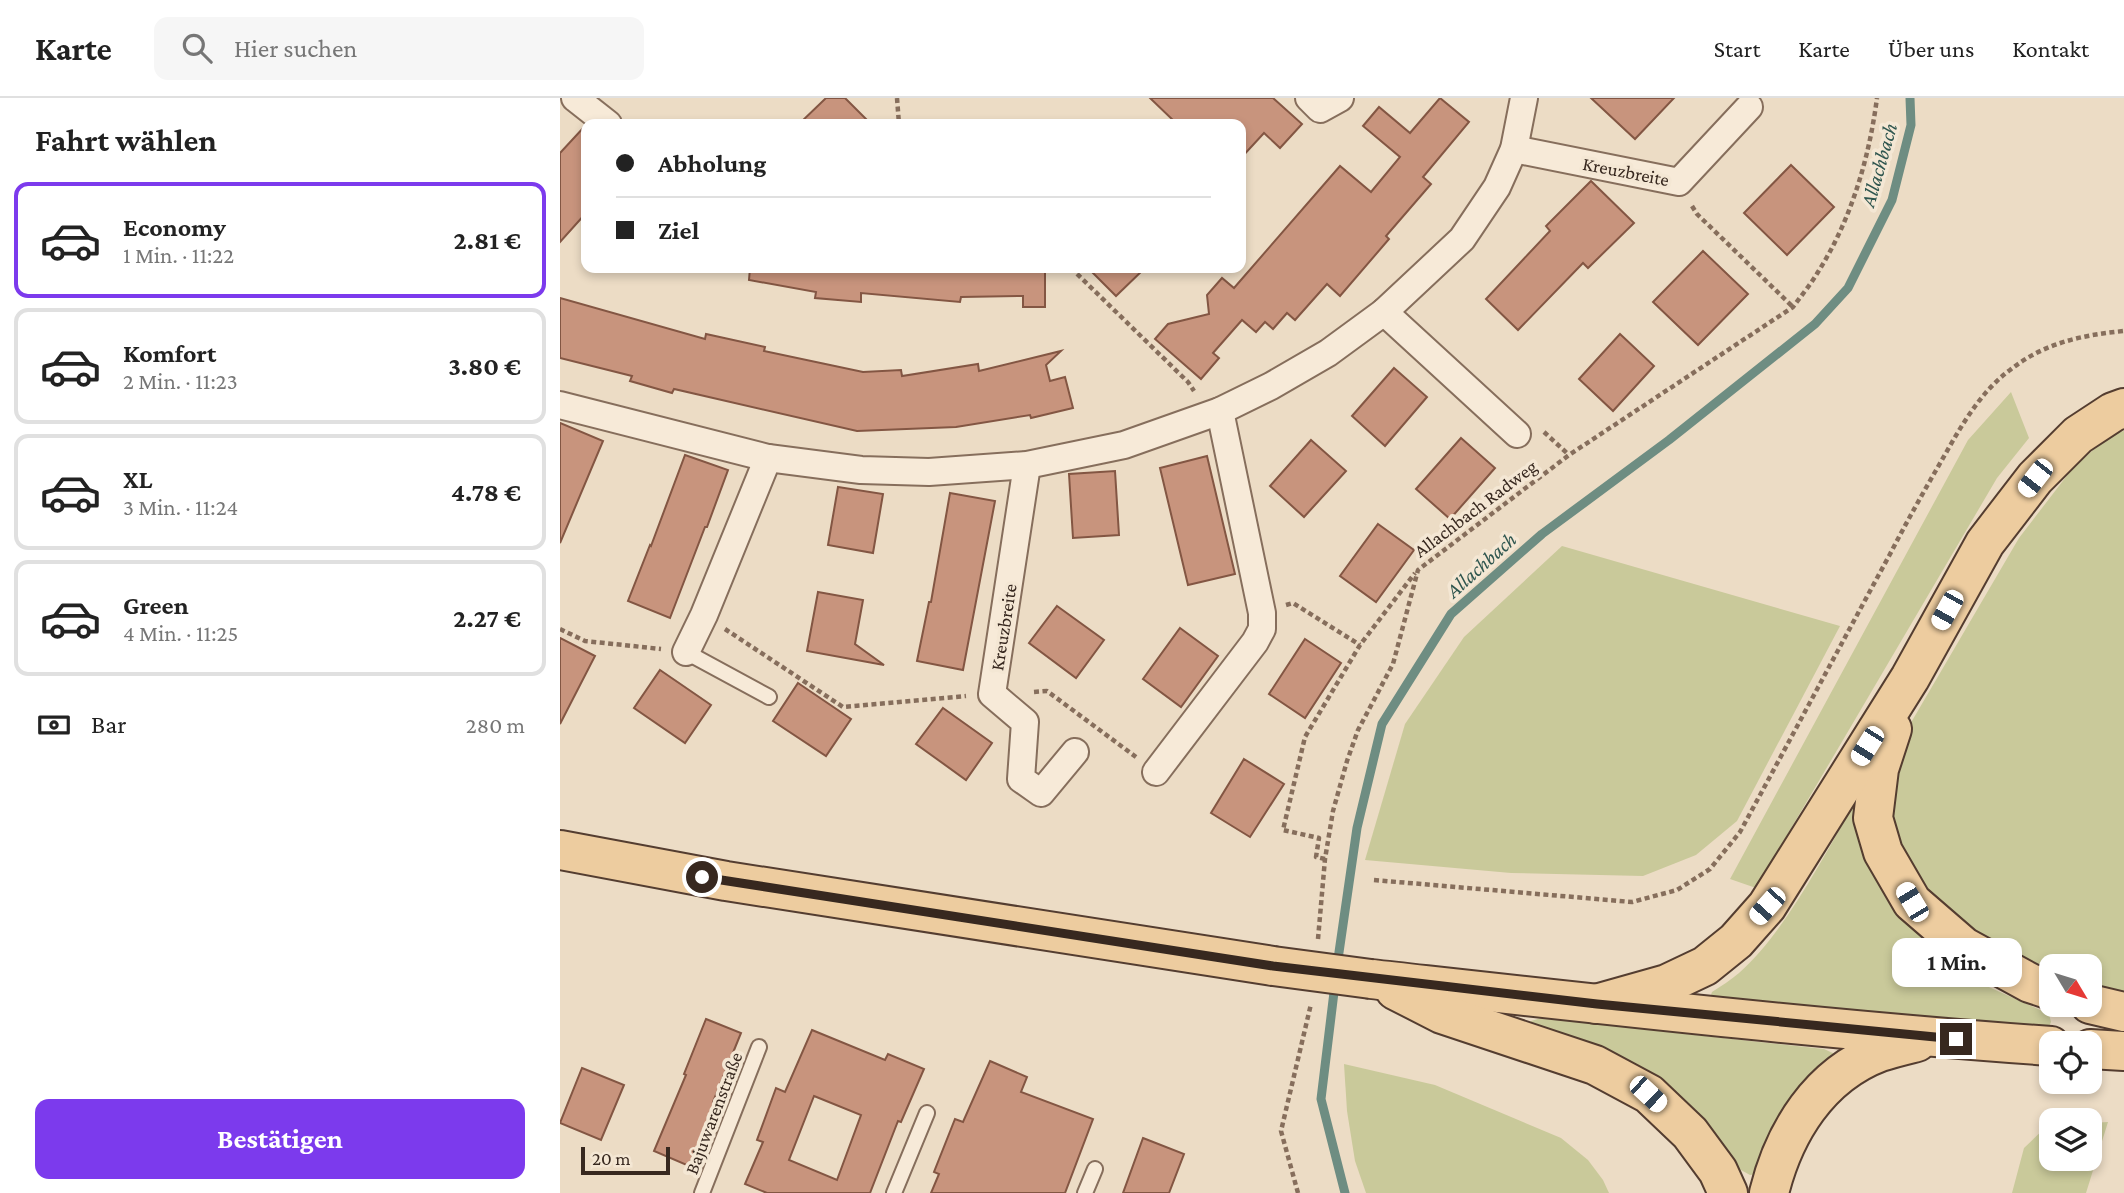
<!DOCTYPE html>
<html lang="de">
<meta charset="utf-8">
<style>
:root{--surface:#fff;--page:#f6f6f6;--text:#222;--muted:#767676;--line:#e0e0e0;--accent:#7c3aed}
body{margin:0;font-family:"Crimson Pro",serif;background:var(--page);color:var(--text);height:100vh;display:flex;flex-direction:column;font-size:26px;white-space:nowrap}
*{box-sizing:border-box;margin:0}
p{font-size:23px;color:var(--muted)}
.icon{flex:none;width:38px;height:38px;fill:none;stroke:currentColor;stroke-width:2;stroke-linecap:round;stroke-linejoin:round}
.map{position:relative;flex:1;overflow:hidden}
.sheet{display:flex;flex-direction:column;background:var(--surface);width:560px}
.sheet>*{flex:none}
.guide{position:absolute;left:21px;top:21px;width:665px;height:154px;border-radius:14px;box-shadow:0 4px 10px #0003;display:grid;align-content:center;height:154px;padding:0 35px;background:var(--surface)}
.needle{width:46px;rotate:128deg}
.tools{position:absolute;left:1479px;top:856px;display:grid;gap:14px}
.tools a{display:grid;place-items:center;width:63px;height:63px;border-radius:14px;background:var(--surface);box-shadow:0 4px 10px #0003;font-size:35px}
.scale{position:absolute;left:21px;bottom:18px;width:89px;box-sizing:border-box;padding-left:7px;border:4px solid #37281f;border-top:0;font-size:19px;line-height:24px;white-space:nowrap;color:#37281f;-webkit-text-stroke:5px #f4e7d4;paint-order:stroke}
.end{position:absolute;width:32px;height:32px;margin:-16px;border:9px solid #37281f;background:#fff;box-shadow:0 0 0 4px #fff}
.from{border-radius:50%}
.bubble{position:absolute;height:49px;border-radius:14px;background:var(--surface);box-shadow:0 4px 10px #0003;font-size:23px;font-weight:700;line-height:49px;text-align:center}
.car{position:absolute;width:21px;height:42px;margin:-21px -10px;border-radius:9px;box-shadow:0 0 5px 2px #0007;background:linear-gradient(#fff 24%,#345 0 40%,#fff 0 76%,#345 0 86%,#fff 0)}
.guide b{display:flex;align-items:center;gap:24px;height:66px;font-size:26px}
.guide b+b{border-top:2px solid var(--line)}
.guide i{width:18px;height:18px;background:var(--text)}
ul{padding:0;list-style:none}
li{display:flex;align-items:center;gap:21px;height:116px;margin:0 14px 10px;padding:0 21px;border:4px solid var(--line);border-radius:14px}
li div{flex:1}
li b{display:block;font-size:26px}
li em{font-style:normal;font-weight:700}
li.on{border-color:var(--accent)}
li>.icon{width:63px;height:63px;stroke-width:1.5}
h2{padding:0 35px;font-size:32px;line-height:84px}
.pay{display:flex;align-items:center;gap:18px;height:77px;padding:0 35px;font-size:26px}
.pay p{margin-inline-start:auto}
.button{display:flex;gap:14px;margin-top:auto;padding:14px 35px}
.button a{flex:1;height:80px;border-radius:14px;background:var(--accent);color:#fff;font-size:28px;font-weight:700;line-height:80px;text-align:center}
header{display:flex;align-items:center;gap:42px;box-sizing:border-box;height:98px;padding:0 35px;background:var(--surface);border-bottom:2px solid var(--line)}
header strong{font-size:33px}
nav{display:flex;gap:38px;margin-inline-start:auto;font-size:24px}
.search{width:490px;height:63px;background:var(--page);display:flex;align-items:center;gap:18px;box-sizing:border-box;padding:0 24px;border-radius:14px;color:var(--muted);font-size:26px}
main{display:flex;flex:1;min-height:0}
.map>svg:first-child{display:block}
</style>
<header>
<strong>Karte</strong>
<div class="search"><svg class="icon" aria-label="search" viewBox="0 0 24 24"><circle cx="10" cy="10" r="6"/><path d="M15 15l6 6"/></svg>Hier suchen</div>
<nav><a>Start</a><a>Karte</a><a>Über uns</a><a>Kontakt</a></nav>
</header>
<main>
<section class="sheet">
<h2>Fahrt wählen</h2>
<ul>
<li class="on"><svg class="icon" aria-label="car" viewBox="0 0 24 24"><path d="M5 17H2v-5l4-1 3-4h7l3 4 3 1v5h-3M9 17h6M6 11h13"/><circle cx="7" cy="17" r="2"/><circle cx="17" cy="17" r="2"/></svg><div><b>Economy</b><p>1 Min. · 11:22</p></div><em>2.81 €</em></li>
<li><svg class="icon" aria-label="car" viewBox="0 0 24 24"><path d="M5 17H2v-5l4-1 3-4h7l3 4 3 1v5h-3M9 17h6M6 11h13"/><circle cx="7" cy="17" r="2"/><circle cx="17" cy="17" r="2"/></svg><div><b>Komfort</b><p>2 Min. · 11:23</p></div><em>3.80 €</em></li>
<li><svg class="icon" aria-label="car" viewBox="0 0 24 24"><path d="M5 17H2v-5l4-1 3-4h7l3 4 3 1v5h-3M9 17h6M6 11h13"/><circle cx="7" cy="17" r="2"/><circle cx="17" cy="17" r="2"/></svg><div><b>XL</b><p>3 Min. · 11:24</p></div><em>4.78 €</em></li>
<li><svg class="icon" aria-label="car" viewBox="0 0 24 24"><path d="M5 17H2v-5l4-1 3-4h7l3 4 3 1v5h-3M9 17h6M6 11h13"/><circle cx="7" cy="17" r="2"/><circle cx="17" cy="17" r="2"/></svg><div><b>Green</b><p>4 Min. · 11:25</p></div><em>2.27 €</em></li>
</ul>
<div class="pay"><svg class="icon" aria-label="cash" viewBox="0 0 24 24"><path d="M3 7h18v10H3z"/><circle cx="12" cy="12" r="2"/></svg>Bar<p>280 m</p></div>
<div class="button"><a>Bestätigen</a></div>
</section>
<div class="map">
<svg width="1564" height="1095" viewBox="0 0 1564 1095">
<rect width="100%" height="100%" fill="#ecdcc5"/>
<!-- green -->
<g fill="#c9c99a">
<path d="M1451,294l18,46 -32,40 -241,410 -26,-9 238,-439z"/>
<path d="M1564,333v566l-34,-10v-21h-39v8l-41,-14 -86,-71 -25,-44 -7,-30 -1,-39 18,-50 110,-188 53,-69 20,-18 25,-18z"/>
<path d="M1002,448l278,80 -103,195 -41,34 -53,21 -132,-3 -146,-13 40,-136 59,-87z"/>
<path d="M1293,708l6,2 37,95 27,35 48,41 78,35 2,8 -3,7 -330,-28 -7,-6 1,-3c9,-6 19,-12 27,-19 46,-41 83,-114 114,-167z"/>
<path d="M981,920l283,31 11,5 -77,120 -8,1 -9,-5 -15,-17 -197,-129 2,-3z"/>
<path d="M784,966l91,21 126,53 27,22 15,20 6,13h-243l-11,-32 -8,-50z"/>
<path d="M1548,1024l-22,71h-74l12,-45 24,-23h3v33h39v-35z"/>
</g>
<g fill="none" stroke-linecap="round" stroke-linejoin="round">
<!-- stream -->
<g stroke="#6e8d82" stroke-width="9">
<path d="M777,868l20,-138 25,-104 69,-110 91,-80 127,-94 146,-116 33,-36 44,-88 19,-75 -1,-27"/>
<path d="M775,886l-14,115 24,94"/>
</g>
</g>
<!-- building -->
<g fill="#c8947d" stroke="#835643" stroke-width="2" fill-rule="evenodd">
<path d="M266,0h19l26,26h-72z"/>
<path d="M590,0h123l29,26 -22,24 -16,-15 -23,25v-34h-64z"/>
<path d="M880,0l29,24 -46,55 8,7 -45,52 3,3 -49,57 -13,-12 -32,36 -8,-7 -14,16 -8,-7 -9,10 -14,-12 -29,33 6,5 -18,21 -46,-40 13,-15 41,-10 -2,-19 15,-17 12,10 106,-122 31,26 29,-35 -37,-31 16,-19 31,26z"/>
<path d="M1031,0h83l-39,41z"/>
<path d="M25,28l1,1v86l-26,29v-89z"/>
<path d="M1231,67l43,42 -47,48 -43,-42z"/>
<path d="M1031,83l43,42 -46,45 -5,-5 -65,67 -32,-31 64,-68 -4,-5z"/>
<path d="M1143,153l45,43 -50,51 -45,-43z"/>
<path d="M190,170h295v39h-22v-11l-62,1 -1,5 -99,-9v9l-46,-4 1,-6 -67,-12z"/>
<path d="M528,170h57l-29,28z"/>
<path d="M0,200l145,41 1,-5 59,13 -1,4 99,21 38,-2 1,6 76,-12 1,7 82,-20 -15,14 4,16 15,-4 8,31 -42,10 -1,-3 -74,12 -99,4 -183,-42 -2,4 -42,-12 2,-5 -72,-18z"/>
<path d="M1060,236l34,32 -41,45 -34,-32z"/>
<path d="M834,270l33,29 -42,49 -33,-30z"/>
<path d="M0,325l43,18 -43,102z"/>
<path d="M901,340l34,30 -45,51 -34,-30z"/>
<path d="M751,342l35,31 -42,46 -34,-31z"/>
<path d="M125,357l43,15 -21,57h-2l-35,91 -42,-17 22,-56 1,1z"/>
<path d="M647,358l28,118 -47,11 -28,-117z"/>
<path d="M555,373l4,64 -46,3 -4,-64z"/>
<path d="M278,389l45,7 -10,59 -45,-8z"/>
<path d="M390,395l45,8 -32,169 -46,-9 12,-59h2z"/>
<path d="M818,426l36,26 -38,52 -36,-26z"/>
<path d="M258,494l45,8 -8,44 29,21 -77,-14z"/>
<path d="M497,508l47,34 -28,38 -47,-35z"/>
<path d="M620,530l38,28 -37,51 -38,-28z"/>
<path d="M0,540l35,18 -35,68z"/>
<path d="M745,541l36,24 -36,55 -36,-24z"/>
<path d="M100,572l51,35 -26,38 -51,-35z"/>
<path d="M238,585l53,36 -25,37 -53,-35z"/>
<path d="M383,610l49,35 -26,37 -50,-36z"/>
<path d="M684,661l40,25 -34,53 -39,-24z"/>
<path d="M146,921l35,14 -28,69 3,1 -27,63 -35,-15 32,-76 -2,-1z"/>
<path d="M252,932l73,30 3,-6 36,15 -23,53 -3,-1 -28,72h-103l-22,-9 18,-42 -6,-2 19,-52 9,4zM254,998l47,19 -24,65 -48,-20z"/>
<path d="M430,963l37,16 -6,15 72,27 -28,74h-134l8,-19 -5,-2 21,-53 8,3z"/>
<path d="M22,970l42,17 -23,55 -41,-17z"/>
<path d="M583,1040l41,16 -15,39h-46z"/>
</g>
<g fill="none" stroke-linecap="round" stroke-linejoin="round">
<!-- lane casing -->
<g stroke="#866e5c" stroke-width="18">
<g id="lane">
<path d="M126,554l83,45"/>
<path d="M142,1095l57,-146"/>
<path d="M334,1095l33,-80"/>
<path d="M525,1095l10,-24"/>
</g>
</g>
<!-- street casing -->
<g stroke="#866e5c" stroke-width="30">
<g id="street">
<path d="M15,0l33,26"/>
<path d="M749,0l11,11 20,-11"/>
<path d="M954,51l165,33 70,-75"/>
<path d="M824,214l133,122"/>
<path d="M0,307l208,53 93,12 68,2 98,-7 97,-20 96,-34 51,-25 57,-33 56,-41 78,-73 35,-52 17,-38 10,-51"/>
<path d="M467,367l-35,229 33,28 -4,57 20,14 34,-41"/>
<path d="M126,554l18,-37 64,-157"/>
<path d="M596,674l99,-130 7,-13v-16l-42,-202"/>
</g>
</g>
<!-- primary casing -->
<g stroke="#543d30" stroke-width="42">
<g id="primary">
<path d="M1332,631l-13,40 -6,49 10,34 29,50 52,45 66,36 21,7"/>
<path d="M0,752l166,31 547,85"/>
<path d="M811,881c226,25 453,51 680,67"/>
<path d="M835,892l47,24 153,51 54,29 41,39 28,38 10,22"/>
<path d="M1036,906l71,-20 38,-18 31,-25 31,-35 143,-228 75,-135 50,-65 43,-43 35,-23 11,-4"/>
<path d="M1530,906l34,8"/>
<path d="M1530,951l34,2"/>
<path d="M1209,1095c15,-61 50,-118 111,-141 12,-4 25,-7 37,-10"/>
</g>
</g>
<!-- path -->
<g stroke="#866e5c" stroke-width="4.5" stroke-dasharray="5 3.5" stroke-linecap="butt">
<path d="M337,0l2,26"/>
<path d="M1132,108l5,8 96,93"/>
<path d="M511,170l117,114 6,9"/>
<path d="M984,334l25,23"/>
<path d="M726,507l7,-2 67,42"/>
<path d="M0,531l25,12 76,8"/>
<path d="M165,531l118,78 123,-11"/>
<path d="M474,594l13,-1 89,66"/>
<path d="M765,761l-9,-2 3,-19 -36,-8 22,-93 55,-92 55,-72"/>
<path d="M814,782l258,22 45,-12 33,-21 30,-37c50,-92 99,-184 149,-276 15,-29 30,-56 46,-84 21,-36 41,-77 75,-102 34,-27 72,-35 114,-39"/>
<path d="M758,841l7,-80 8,-48 14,-50 11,-31 35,-66 25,-94 151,-115 224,-148c8,-11 18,-23 25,-35 33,-52 51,-113 59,-174"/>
<path d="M738,1095l-17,-62 30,-127"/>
</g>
<!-- lane -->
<use href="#lane" stroke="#f7ead8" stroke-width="14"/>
<!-- street -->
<use href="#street" stroke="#f7ead8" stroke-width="26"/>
<!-- primary -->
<use href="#primary" stroke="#edcc9f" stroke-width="38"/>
<!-- primary-bridge casing -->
<g stroke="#543d30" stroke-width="42" stroke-linecap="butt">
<path id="primary-bridge" d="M713,868l98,13"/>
</g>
<!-- primary-bridge -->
<use href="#primary-bridge" stroke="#edcc9f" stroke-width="38"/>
</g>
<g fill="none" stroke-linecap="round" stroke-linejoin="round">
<!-- route -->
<path stroke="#37281f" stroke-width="9" d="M142,779l571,89 324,38 359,35"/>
</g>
<g text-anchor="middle" stroke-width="7" stroke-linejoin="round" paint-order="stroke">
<!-- street labels -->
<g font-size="19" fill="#37281f" stroke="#f4e7d4">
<text transform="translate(1066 73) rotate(11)" y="7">Kreuzbreite</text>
<text transform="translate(915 410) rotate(-37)" y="7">Allachbach Radweg</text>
<text transform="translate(443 529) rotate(-81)" y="7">Kreuzbreite</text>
<text transform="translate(153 1015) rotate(-69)" y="7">Bajuwarenstraße</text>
</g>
<!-- water labels -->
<g font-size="21" font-style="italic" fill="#2f564f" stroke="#f4e7d4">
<text transform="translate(1319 67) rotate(-74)" y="7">Allachbach</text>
<text transform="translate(921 467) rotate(-42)" y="7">Allachbach</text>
</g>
</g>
</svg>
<div class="tools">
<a><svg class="needle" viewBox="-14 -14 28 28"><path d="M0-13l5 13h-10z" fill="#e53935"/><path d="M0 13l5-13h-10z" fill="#767676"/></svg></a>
<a><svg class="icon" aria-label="locate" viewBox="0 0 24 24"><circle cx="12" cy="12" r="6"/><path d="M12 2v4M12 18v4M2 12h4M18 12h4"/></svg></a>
<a><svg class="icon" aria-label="layers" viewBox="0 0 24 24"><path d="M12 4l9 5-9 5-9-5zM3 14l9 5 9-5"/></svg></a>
</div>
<div class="scale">20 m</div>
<i class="end from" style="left:142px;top:779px"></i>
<i class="end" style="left:1396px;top:941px"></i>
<div class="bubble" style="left:1332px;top:840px;width:130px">1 Min.</div>
<i class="car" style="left:1475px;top:380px;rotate:218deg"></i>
<i class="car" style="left:1387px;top:512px;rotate:209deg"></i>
<i class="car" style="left:1307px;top:648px;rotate:212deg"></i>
<i class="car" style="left:1352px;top:804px;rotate:329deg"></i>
<i class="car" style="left:1207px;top:808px;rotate:222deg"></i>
<i class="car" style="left:1088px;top:996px;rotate:133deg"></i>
<div class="guide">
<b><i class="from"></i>Abholung</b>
<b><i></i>Ziel</b>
</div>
</div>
</main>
